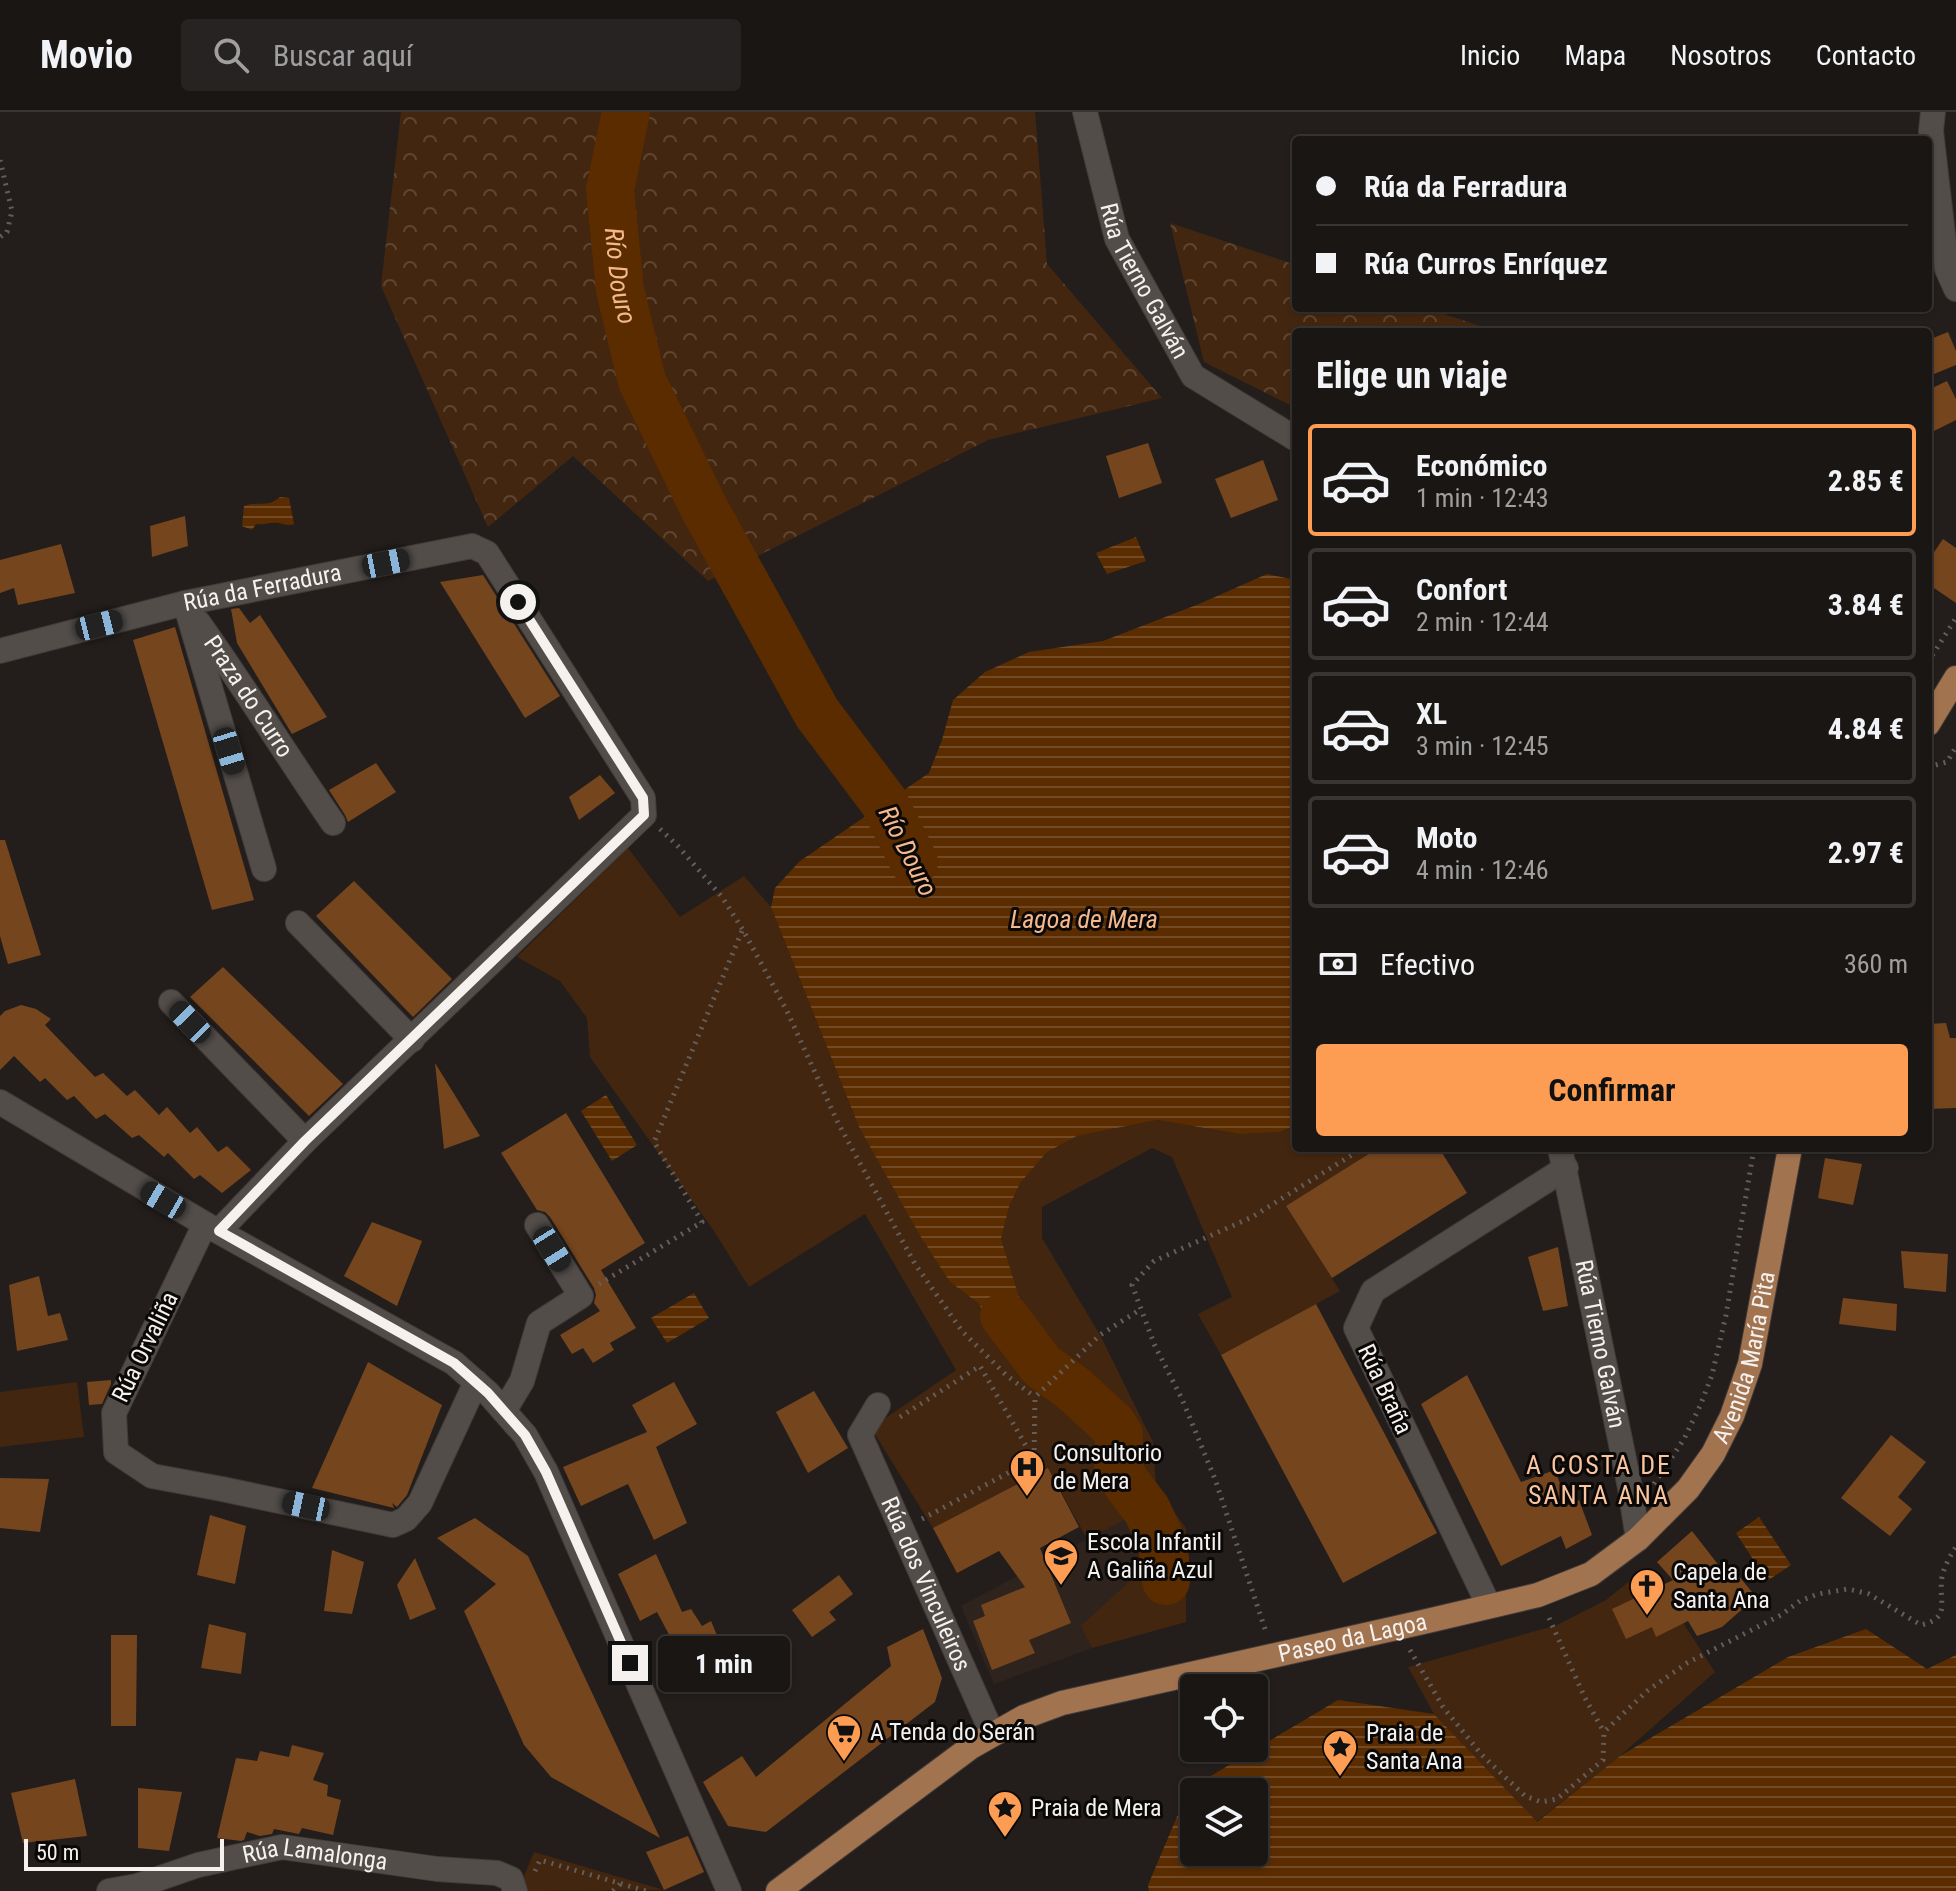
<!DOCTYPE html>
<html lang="es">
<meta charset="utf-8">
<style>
:root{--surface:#1a1614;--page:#272322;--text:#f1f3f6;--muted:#9f9fa0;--line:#383534;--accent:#fc9d53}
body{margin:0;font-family:"Roboto Condensed",sans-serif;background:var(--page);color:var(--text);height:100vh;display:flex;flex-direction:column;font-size:30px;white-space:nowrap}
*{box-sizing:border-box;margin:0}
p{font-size:26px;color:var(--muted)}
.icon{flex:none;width:44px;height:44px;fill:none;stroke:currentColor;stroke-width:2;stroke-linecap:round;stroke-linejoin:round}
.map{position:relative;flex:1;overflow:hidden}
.drawer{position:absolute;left:1292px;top:216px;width:640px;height:824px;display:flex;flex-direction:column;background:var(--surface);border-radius:8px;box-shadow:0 2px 6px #0004,0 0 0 2px var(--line)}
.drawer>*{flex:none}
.hud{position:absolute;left:1292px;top:24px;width:640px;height:176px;border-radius:8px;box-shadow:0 2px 6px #0004,0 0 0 2px var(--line);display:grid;align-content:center;height:176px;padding:0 24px;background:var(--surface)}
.fabs{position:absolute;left:1180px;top:1562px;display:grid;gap:16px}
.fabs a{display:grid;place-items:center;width:88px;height:88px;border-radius:8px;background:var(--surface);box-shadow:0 2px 6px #0004,0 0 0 2px var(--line);font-size:40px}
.scale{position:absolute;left:24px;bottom:20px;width:200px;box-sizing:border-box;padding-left:8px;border:4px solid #f5f1ef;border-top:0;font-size:22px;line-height:28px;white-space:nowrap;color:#f5f1ef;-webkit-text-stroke:6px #0b0908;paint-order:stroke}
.end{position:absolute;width:36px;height:36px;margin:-18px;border:10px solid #f5f1ef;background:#111;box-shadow:0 0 0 4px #111}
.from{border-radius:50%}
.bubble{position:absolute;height:56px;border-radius:8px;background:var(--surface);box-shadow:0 2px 6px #0004,0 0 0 2px var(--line);font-size:26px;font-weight:700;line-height:56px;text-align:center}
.car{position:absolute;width:24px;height:48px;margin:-24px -12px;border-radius:10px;box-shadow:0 0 6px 2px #0007;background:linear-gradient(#222 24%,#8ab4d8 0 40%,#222 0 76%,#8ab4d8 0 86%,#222 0)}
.hud b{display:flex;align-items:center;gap:28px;height:76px;font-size:30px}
.hud b+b{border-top:2px solid var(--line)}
.hud i{width:20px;height:20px;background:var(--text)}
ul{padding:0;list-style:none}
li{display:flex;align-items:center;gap:24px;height:112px;margin:0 16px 12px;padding:0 8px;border:4px solid var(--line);border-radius:8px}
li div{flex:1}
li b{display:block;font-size:30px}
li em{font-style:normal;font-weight:700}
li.selected{border-color:var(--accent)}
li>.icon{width:72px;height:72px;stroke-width:1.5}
h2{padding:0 24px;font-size:36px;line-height:96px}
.pay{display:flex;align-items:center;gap:20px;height:88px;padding:0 24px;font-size:30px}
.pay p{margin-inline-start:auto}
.action{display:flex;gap:16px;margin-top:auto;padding:16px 24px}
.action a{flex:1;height:92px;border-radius:8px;background:var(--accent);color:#111;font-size:32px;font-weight:700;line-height:92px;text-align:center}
header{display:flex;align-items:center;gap:48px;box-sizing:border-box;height:112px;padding:0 40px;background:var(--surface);border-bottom:2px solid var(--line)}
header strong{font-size:38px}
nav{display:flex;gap:44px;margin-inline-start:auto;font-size:28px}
.search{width:560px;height:72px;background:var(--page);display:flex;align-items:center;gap:20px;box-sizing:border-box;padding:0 28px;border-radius:8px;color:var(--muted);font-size:30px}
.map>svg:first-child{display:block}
</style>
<header>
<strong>Movio</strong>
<div class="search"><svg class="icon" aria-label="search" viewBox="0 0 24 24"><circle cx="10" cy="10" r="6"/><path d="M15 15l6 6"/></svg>Buscar aquí</div>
<nav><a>Inicio</a><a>Mapa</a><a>Nosotros</a><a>Contacto</a></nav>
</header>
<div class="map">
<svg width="1956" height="1779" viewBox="0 0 1956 1779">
<defs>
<pattern id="forest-crowns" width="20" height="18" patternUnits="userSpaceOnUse" patternTransform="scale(2)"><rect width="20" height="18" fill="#43260f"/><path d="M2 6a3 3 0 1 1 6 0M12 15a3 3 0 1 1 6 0" fill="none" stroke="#5f4632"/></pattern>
<pattern id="water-rules" width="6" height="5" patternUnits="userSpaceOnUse" patternTransform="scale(2)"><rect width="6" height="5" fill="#5a2c00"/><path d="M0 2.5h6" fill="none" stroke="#724b26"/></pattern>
</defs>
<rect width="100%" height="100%" fill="#231e1b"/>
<!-- built -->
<path fill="#2e241d" d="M1130,1404l16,51 -64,59 10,22 -98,36 -33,-78z"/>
<!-- forest -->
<g fill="url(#forest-crowns)">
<path d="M401,0h634l12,152 115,134 -174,42 -280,141 -135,-125 -85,71 -107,-241z"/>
<path d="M1170,111l126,42v43h130l72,24h-202v76l-92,-46z"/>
</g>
<!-- park -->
<g fill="#43260f">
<path d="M628,736l52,69 64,-41 27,31 88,220 91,155 28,21 19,27 21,26 20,14 9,-9 -20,-34 -26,-87 8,-33 11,-25 27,-30 30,-16 80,-16 83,14 40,-2 16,-7v23h82l-92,58 54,85 -119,64 -23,-41 34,-17 -60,-140 -20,-9 -110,59v31l58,97 53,107 3,46 30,40v94l-94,26 -11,-22 64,-59 -15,-50 -43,22 -39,-71 -115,60 -62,-100 85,-58 -91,-156 -116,73 -35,-56 -124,-174 -3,-39 -27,-37 -43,-24z"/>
<path d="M77,1270l7,55 -84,10v-55z"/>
<path d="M1647,1455l68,105 -95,84 -84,66 -102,-108 -26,-47 149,-42 49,-25z"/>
<path d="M534,1740l130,38 -146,1z"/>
</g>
<!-- water -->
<g fill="url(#water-rules)" fill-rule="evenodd">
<path d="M280,385l9,1 5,26c-7,2 -9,0 -16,-1 -6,-1 -14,2 -22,1l-4,6 -10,-4 2,-20c15,-6 22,3 36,-9z"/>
<path d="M1136,425l10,24 -39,13 -11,-21z"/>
<path d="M1267,462l24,5 5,6v540l-16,7 -40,2 -83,-14 -80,16 -30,16 -27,31 -11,24 -8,32 27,88 19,34 -9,9 -20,-14 -21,-25 -19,-28 -28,-21 -29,-45 -62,-110 -88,-220 4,-19 25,-27 129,-88 13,-33 11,-40 32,-28 44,-20 74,-11 96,-37z"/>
<path d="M606,983l31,50 -25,16 -31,-50z"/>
<path d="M694,1181l15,25 -42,25 -16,-25z"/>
<path d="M1759,1405l32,48 -24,16 -31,-48z"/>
<path d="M1866,1517l61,40 29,-14v236h-807l-1,-6 34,-80 22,-25 134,-80 96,14 103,108 83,-66 168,-99zM1254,1680v60h-60v-60z"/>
</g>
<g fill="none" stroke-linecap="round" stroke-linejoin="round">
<!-- river -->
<g stroke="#5a2c00" stroke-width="48">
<path id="s1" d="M626,0l-16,78 10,100 22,91 62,127 113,205 67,89 30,60"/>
<path d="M1004,1204l38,50 32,23 38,35 7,11 -1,32 9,17 20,26 11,24 7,25 1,22"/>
</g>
</g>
<!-- building -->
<g fill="#75451e">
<path d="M1948,220l8,19v14l-22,9 -6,-14v-20z"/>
<path d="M1947,269l9,18v21l-28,14v-44z"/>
<path d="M1148,331l14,40 -43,15 -13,-42z"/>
<path d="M1263,348l15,40 -47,18 -16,-39z"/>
<path d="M185,404l3,30 -36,11 -2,-31z"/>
<path d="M1943,427l13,9v55l-28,-19v-23z"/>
<path d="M61,432l14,49 -57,12 -4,-17 -14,5v-33z"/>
<path d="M483,463l77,121 -35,22 -85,-136z"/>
<path d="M239,496l11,15 10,-8 67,102 -35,17 -55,-91 -6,-34z"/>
<path d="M175,515l79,273 -42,10 -79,-270z"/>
<path d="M376,651l20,29 -48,30 -3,-7 -16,-25z"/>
<path d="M600,663l15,18 -36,27 -10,-23z"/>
<path d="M0,728h5l36,115 -33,9 -8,-28z"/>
<path d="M354,769l98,98 -39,38 -97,-101z"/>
<path d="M223,855l120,117 -34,32 -119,-119z"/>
<path d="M21,893l15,4 15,10 -6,6 50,52 8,-4 24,23 8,-6 24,25 8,-8 23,26 7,-6 21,25 9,-6 24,24 -29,23 -22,-18 -6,4 -26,-26 -4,4 -25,-22 -7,3 -27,-24 -9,5 -22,-23 -7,4 -22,-22 -5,4 -26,-26 -14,14v-54l5,-5z"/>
<path d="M1946,911l4,15h6v70l-28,1v-85z"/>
<path d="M435,951l45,73 -36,13z"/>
<path d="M566,1001l79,130 -44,27 35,58 -26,15 4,7 -21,13 -10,-15 -11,6 -12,-19 40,-24 -6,-8 2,-8 -2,-7 -44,-71 -5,-5 -8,-2 -36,-57z"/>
<path d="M1378,1036h61l28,45 -135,85 -46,-72z"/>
<path d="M1825,1046l37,6 -9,41 -35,-7z"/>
<path d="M372,1110l50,19 -25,65 -53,-30z"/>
<path d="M1558,1135l10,59 -25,5 -15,-54z"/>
<path d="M1901,1139l47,3 -2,38 -42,-4z"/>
<path d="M39,1164l9,40 12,-3 8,27 -51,11 -8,-66z"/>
<path d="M1843,1186l54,6 -1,27 -57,-7z"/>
<path d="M1316,1192l121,229 -94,50 -122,-228z"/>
<path d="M368,1250l74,43 -35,90 -10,12 -5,-4 2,5 -82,-20z"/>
<path d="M1467,1263l54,107 34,-12 13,35 11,-5 13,35 -26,14 -5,-13 -60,30 -80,-162z"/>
<path d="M111,1268v4l-9,20 -13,1 -2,-23z"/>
<path d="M674,1270l23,42 -41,23 31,76 -33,17 -26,-56 -47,22 -18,-39 84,-35 -15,-27z"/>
<path d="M814,1279l34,57 -40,25 -32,-61z"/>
<path d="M1891,1323l35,27 -28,35 14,12 -22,27 -49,-38z"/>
<path d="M1048,1356l31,59 -39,21 31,75 -42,17 6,13 -43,17 -19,-49 12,-5 -4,-11 44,-18 -26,-36 -42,22 -24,-45z"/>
<path d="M0,1366l49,1 -9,53 -40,-4z"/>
<path d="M210,1403l36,11 -11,58 -38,-9z"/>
<path d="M475,1406l53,38 132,282 -109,-61 -27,-32 -60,-134 32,-27 -59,-46z"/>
<path d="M1692,1419l39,50 7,-6 18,22 -34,30 -25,9 -9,-15 -32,16 -4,-10 -26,12 -14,-30 61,-29 -16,-18z"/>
<path d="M332,1438l32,12 -12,52 -28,-3z"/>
<path d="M656,1442l26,58 9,-3 11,17 9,-5 20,48 -40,16 -18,-43 -16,-30 -17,9 -22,-47z"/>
<path d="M415,1446l21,51 -26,11 -13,-35z"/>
<path d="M839,1463l14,19 -24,18 7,8 -24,17 -20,-27z"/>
<path d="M209,1512l37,9 -5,41 -40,-6z"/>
<path d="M923,1517l19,49 -7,24 -169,130 -38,-6 -25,-44 39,-26 14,21 135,-111 -4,-19z"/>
<path d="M111,1523h26l-1,91h-25z"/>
<path d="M292,1633l32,8 -11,27 15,5 -1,11 14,4 -8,35 -31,-7 -3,6 -25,-5 -2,5 -12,2 -13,-4 -3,8 -3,1 -24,-3 19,-80 21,3 3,-10 29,6z"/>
<path d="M75,1667l12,57 -64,7 -12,-50z"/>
<path d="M138,1676l44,4 -13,59 -31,-3z"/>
<path d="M688,1724l16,36 -40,18 -18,-38z"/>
</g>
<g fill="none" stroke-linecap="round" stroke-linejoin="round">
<!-- minor casing -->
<g stroke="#403b39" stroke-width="26">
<g id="minor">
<path id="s2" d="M1085,0l32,127 76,137 103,63"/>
<path d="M1933,0l-2,19 16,138 9,20"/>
<path d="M185,491l79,266"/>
<path id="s3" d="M198,510c47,66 89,134 135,201"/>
<path id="s4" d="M0,539l185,-48 287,-57 15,7 156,245 1,17 -339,326 -86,90"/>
<path d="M298,811l114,117"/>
<path d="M171,890l134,139"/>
<path d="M0,990l205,122 249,139 34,30 37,42 21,37 183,419"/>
<path id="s5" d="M1560,1036l70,340 8,51"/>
<path d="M205,1112l-91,189 2,39 36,24 70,13 171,36 13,-6 14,-16 56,-121"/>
<path id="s6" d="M878,1293l-18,30 132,298"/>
<path d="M504,1299l18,-30 17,-58 42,-27 -44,-71"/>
<path d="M1489,1494l-133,-278 17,-37 193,-123"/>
<path id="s7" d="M109,1779l28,-5 61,-21 84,-18 155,22 60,4 14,6 4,12"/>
</g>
</g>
<!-- major casing -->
<g stroke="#403b39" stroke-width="26">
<g id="major">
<path d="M1928,612l28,-46"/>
<path id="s8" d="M778,1779l193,-144 53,-30 38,-14 361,-81 115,-27 53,-21 47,-35 50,-50 25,-35 19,-38 18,-52 40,-216"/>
</g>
</g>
<!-- path -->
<g stroke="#635e5c" stroke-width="5" stroke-dasharray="2 6" stroke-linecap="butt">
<path d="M0,48l12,51 -5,21 -7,5"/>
<path d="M1928,550l28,-44"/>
<path d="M1928,655l19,-5 9,-15"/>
<path d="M660,717l17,16 45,52 21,33 44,81 51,112 77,141 47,67 44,44 29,22"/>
<path d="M599,1172l103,-62 -48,-80 88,-211"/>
<path d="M900,1305l80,-51 53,92"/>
<path d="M1654,1372l30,-45 16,-33 12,-31 14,-60 28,-167"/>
<path d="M922,1407l112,-60 1,-62 65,-62 41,-26"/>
<path d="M1549,1506l36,80 19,34"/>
<path d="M1265,1517l-50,-150 -33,-80 -27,-53 -23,-61 22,-24 98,-44 111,-69"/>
<path d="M1410,1538l33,57 39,48 43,41 16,6 16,-3 46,-39 1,-28 43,-41 40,-28 94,-48 19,-14 18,-7 30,-5 21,5 52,31c31,-7 17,-24 21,-48 2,-10 8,-21 14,-30"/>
<path d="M535,1759l5,-11 106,31"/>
<path d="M613,1779l7,-7"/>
</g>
<!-- minor -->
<use href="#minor" stroke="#524d49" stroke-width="24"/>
<!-- major -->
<use href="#major" stroke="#a2734f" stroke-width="24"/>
</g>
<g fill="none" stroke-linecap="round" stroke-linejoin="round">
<!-- route -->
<path stroke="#f5f1ef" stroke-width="10" d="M518,490l125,196 1,17 -339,326 -86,90 235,132 34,30 37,42 21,37 84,191"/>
</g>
<!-- icons -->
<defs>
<g id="hospital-pin" transform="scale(1.8)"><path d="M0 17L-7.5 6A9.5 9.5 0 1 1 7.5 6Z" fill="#fc9d53" stroke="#0b0908"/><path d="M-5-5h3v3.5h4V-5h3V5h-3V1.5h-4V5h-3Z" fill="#111"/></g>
<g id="school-pin" transform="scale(1.8)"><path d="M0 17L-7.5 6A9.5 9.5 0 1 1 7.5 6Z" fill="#fc9d53" stroke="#0b0908"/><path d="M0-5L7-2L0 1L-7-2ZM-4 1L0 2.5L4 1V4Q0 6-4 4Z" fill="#111"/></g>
<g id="church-pin" transform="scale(1.8)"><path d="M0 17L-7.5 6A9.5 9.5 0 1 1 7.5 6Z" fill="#fc9d53" stroke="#0b0908"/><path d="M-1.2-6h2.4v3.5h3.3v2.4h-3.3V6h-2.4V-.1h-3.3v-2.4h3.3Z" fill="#111"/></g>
<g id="supermarket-pin" transform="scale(1.8)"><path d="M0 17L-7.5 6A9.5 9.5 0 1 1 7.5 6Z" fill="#fc9d53" stroke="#0b0908"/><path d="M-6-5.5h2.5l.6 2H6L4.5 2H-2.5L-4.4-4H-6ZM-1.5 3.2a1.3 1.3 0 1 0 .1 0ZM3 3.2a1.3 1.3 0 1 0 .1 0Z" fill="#111"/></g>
<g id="sight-pin" transform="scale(1.8)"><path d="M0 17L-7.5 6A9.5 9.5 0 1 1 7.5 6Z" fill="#fc9d53" stroke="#0b0908"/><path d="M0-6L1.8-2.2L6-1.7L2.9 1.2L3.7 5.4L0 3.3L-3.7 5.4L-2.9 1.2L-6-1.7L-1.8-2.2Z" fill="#111"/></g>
</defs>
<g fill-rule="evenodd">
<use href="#hospital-pin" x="1027" y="1355"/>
<use href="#school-pin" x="1061" y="1444"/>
<use href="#church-pin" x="1647" y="1474"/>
<use href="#supermarket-pin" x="844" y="1620"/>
<use href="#sight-pin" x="1340" y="1635"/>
<use href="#sight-pin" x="1005" y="1696"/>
</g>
<g text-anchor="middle" stroke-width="6" stroke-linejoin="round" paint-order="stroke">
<!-- street labels -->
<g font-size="24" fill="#f5f1ef" stroke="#0b0908">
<text dy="8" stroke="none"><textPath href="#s2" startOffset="180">Rúa Tierno Galván</textPath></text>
<text dy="8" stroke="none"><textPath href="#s4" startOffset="270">Rúa da Ferradura</textPath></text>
<text dy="8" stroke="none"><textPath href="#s3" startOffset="90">Praza do Curro</textPath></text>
<text dy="8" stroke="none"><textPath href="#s5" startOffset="200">Rúa Tierno Galván</textPath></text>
<text transform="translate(145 1235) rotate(-64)" y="8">Rúa Orvaliña</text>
<text dy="8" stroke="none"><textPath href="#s8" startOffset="1162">Avenida María Pita</textPath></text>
<text transform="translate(1385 1277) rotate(65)" y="8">Rúa Braña</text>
<text dy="8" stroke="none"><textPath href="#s6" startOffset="198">Rúa dos Vinculeiros</textPath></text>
<text dy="8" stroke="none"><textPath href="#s8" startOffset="640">Paseo da Lagoa</textPath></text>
<text dy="8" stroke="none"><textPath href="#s7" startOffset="212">Rúa Lamalonga</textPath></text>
</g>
<!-- poi labels -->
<g font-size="24" fill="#f5f1ef" stroke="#0b0908" text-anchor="start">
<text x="1053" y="1349">Consultorio<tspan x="1053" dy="28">de Mera</tspan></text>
<text x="1087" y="1438">Escola Infantil<tspan x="1087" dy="28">A Galiña Azul</tspan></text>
<text x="1673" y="1468">Capela de<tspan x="1673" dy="28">Santa Ana</tspan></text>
<text x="870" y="1628">A Tenda do Serán</text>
<text x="1366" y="1629">Praia de<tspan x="1366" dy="28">Santa Ana</tspan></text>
<text x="1031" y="1704">Praia de Mera</text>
</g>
<!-- water labels -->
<g font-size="26" font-style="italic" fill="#f5b88c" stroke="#0b0908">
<text dy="9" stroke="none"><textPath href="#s1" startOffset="166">Río Douro</textPath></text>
<text transform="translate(908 739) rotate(63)" y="9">Río Douro</text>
<text x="1084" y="816">Lagoa de Mera</text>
</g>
<!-- neighbourhood labels -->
<g font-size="26" letter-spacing="2" fill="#fac49e" stroke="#0b0908">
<text x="1599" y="1362">A COSTA DE<tspan x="1599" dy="30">SANTA ANA</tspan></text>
</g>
</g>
</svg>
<div class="fabs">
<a><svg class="icon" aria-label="locate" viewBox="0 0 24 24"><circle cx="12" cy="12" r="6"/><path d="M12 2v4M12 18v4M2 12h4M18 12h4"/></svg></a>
<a><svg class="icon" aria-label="layers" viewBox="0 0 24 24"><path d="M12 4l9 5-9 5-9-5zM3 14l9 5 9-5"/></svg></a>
</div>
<div class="scale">50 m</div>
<i class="end from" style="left:518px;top:490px"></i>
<i class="end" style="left:630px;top:1551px"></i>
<div class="bubble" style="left:658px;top:1524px;width:132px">1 min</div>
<i class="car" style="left:386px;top:451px;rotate:79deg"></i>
<i class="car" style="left:99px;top:513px;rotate:76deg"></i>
<i class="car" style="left:229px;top:639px;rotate:163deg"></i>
<i class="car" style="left:190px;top:910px;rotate:316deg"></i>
<i class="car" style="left:163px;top:1088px;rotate:300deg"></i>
<i class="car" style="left:552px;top:1137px;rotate:148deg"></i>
<i class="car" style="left:306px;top:1394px;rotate:282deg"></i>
<div class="hud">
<b><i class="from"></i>Rúa da Ferradura</b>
<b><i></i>Rúa Curros Enríquez</b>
</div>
<section class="drawer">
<h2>Elige un viaje</h2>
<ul>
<li class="selected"><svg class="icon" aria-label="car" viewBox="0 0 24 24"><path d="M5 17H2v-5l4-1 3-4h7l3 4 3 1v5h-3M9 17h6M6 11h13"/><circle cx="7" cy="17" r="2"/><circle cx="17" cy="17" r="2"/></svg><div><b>Económico</b><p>1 min · 12:43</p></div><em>2.85 €</em></li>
<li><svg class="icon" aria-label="car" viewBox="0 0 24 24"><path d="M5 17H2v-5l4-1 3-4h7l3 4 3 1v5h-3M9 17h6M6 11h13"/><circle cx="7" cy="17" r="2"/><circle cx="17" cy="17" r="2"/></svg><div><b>Confort</b><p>2 min · 12:44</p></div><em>3.84 €</em></li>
<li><svg class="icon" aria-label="car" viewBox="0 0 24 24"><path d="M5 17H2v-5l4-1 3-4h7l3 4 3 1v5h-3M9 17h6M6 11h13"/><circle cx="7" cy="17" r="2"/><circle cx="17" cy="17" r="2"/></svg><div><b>XL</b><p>3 min · 12:45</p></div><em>4.84 €</em></li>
<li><svg class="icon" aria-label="car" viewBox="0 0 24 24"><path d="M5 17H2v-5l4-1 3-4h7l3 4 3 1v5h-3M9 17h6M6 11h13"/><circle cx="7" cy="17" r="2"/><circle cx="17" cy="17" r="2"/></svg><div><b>Moto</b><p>4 min · 12:46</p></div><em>2.97 €</em></li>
</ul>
<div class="pay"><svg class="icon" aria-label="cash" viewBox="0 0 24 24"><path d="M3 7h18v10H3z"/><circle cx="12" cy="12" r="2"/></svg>Efectivo<p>360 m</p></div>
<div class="action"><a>Confirmar</a></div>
</section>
</div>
